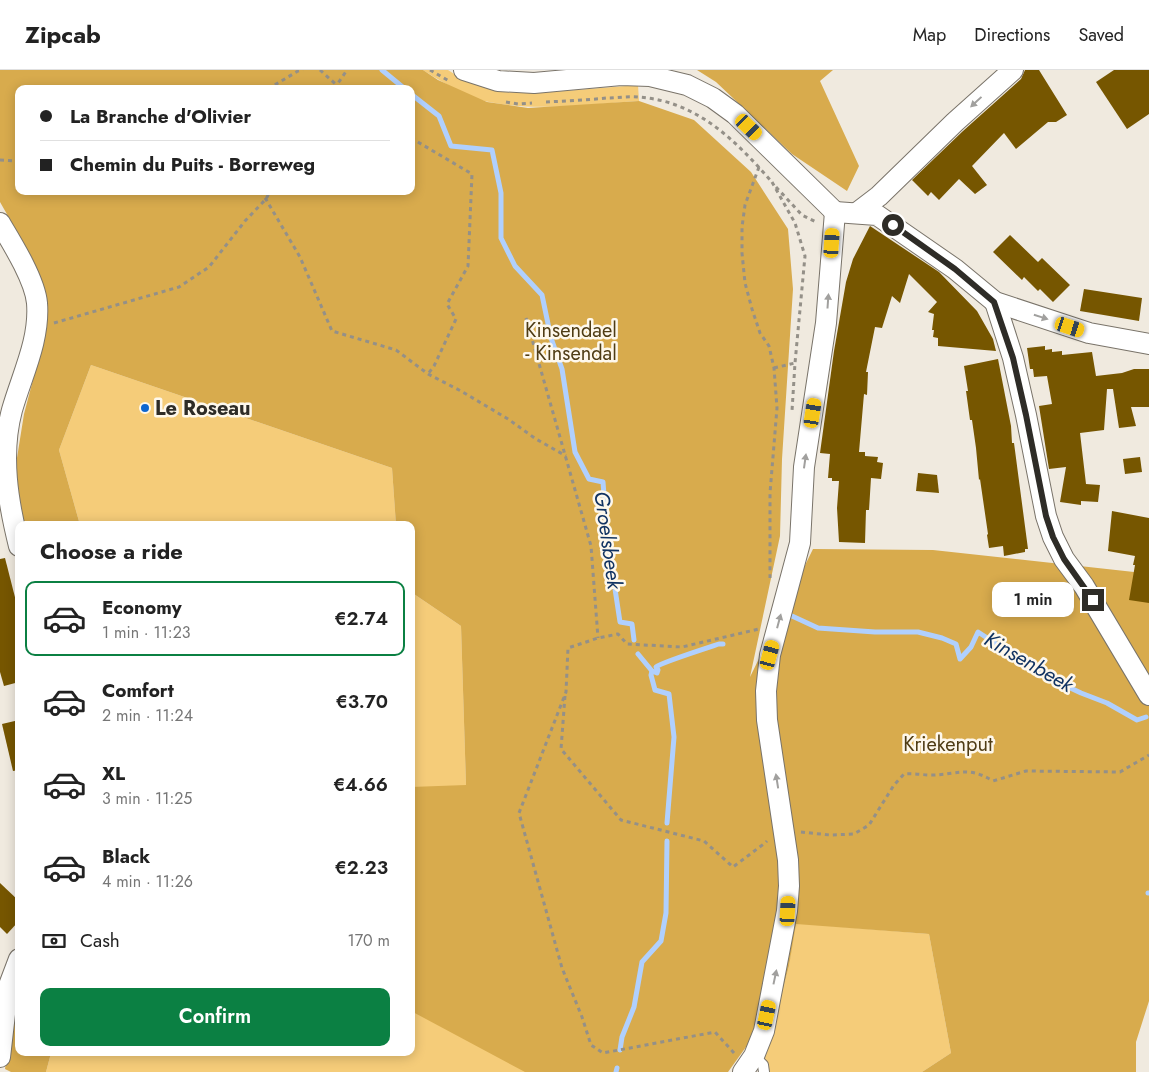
<!DOCTYPE html>
<meta charset="utf-8">
<style>
:root{--surface:#fff;--page:#f6f6f6;--text:#222;--muted:#767676;--line:#e0e0e0;--accent:#0b8043}
body{margin:0;font-family:Jost,sans-serif;background:var(--page);color:var(--text);height:100vh;display:flex;flex-direction:column;font-size:19px;white-space:nowrap}
*{box-sizing:border-box;margin:0}
p{font-size:16px;color:var(--muted)}
.icon{flex:none;width:28px;height:28px;fill:none;stroke:currentColor;stroke-width:2;stroke-linecap:round;stroke-linejoin:round}
.map{position:relative;flex:1;overflow:hidden}
.side{position:absolute;left:15px;top:451px;width:400px;height:535px;display:flex;flex-direction:column;background:var(--surface);border-radius:10px;box-shadow:0 2px 12px #0003}
.side>*{flex:none}
.top-card{position:absolute;left:15px;top:15px;width:400px;height:110px;border-radius:10px;box-shadow:0 2px 12px #0003;display:grid;align-content:center;height:110px;padding:0 25px;background:var(--surface)}
.end{position:absolute;width:22px;height:22px;margin:-11px;border:6px solid #2e2c27;background:#fff;box-shadow:0 0 0 2px #fff}
.from{border-radius:50%}
.bubble{position:absolute;height:35px;border-radius:10px;background:var(--surface);box-shadow:0 2px 12px #0003;font-size:16px;font-weight:600;line-height:35px;text-align:center}
.car{position:absolute;width:15px;height:30px;margin:-15px -8px;border-radius:6px;box-shadow:0 0 4px 1px #0007;background:linear-gradient(#f5c518 24%,#345 0 40%,#f5c518 0 76%,#345 0 86%,#f5c518 0)}
.top-card b{display:flex;align-items:center;gap:18px;height:48px;font-size:19px}
.top-card b+b{border-top:1px solid var(--line)}
.top-card i{width:12px;height:12px;background:var(--text)}
ul{padding:0;list-style:none}
li{display:flex;align-items:center;gap:15px;height:75px;margin:0 10px 8px;padding:0 15px;border:2px solid transparent;border-radius:10px}
li div{flex:1}
li b{display:block;font-size:19px}
li em{font-style:normal;font-weight:600}
li.on{border-color:var(--accent)}
li>.icon{width:45px;height:45px;stroke-width:1.5}
h2{padding:0 25px;font-size:22px;line-height:60px}
.pay{display:flex;align-items:center;gap:12px;height:55px;padding:0 25px;font-size:19px}
.pay p{margin-inline-start:auto}
.primary-button{display:flex;gap:10px;margin-top:auto;padding:10px 25px}
.primary-button a{flex:1;height:58px;border-radius:10px;background:var(--accent);color:#fff;font-size:20px;font-weight:600;line-height:58px;text-align:center}
header{display:flex;align-items:center;gap:30px;box-sizing:border-box;height:70px;padding:0 25px;background:var(--surface);border-bottom:1px solid var(--line)}
header strong{font-size:24px}
nav{display:flex;gap:28px;margin-inline-start:auto;font-size:18px}
.map>svg:first-child{display:block}
</style>
<header>
<strong>Zipcab</strong>
<nav><a>Map</a><a>Directions</a><a>Saved</a></nav>
</header>
<div class="map">
<svg width="1149" height="1002" viewBox="0 0 1149 1002">
<rect width="100%" height="100%" fill="#f0eadf"/>
<!-- green -->
<g fill="#f5cc79">
<path d="M423,0h25l11,7 42,15 38,1 99,-8 1,16c-50,3 -101,11 -150,1 -18,-3 -51,-22 -66,-32z"/>
<path d="M91,295l301,103 4,57h-316l-21,-75z"/>
<path d="M411,522l50,34 5,159 60,287h-480l5,-19 360,-1z"/>
<path d="M795,853l134,11 22,119 -29,19h-154l-3,-13 24,-93z"/>
</g>
<!-- forest -->
<g fill="#d8ab4d" fill-rule="evenodd">
<path d="M0,0h423l15,10 49,22 41,6 111,-7 55,19 57,52 37,57 5,60 -11,170 -2,77 -30,141 63,-128 120,1 201,22 15,6v423l-13,41v30h-214l29,-19 -22,-119 -133,-10 -7,42 -24,93 -14,-19 -23,32h-203l-114,-61v-224l55,-2 -5,-159 -50,-34v-67h-15l-4,-57 -301,-103 -32,85 21,75h-58l-9,-42 11,-69 15,-57 4,-73 -19,-40 -24,-42zM19,19h392v102h-392z"/>
<path d="M697,0h136l-13,11 39,85 -12,25 -55,-37 -76,-72z"/>
<path d="M19,926v56l32,1 -5,19h-35l-6,-3 8,-54z"/>
</g>
<g fill="none" stroke-linecap="round" stroke-linejoin="round">
<!-- stream -->
<g stroke="#b0d0fe" stroke-width="5">
<path d="M382,0l23,19"/>
<path d="M411,24l28,22 12,30 41,4 9,43v45l14,28 27,29 9,43 11,31 13,83 14,27 14,3 4,54 13,86 12,2 2,16"/>
<path d="M785,546h7l26,12 57,4h43l24,6 14,6 4,15 11,-12 7,-15 69,45 34,16 26,10 30,17 9,-3"/>
<path d="M638,584l14,17 -1,4 4,15 14,4 5,43 -7,86"/>
<path d="M652,601l5,2 1,-3 -2,-3c4,-4 54,-20 63,-23h4"/>
<path d="M1148,823h1"/>
<path d="M620,980l2,-13 12,-30 8,-45 19,-21 5,-28 1,-72"/>
<path d="M616,1002l1,-4"/>
</g>
</g>
<!-- building -->
<g fill="#765600">
<path d="M1025,0h14l28,45 -11,7h-8l-32,27 -12,-16 -32,33 15,19 -12,9 -16,-15 -20,21 -8,-8 -3,4 -16,-16 51,-49 58,-52z"/>
<path d="M1114,0h35v44l-22,15 -31,-47z"/>
<path d="M870,156l69,46 38,39 16,28 3,12 -58,-5v-8l-5,-1 1,-7h-2l2,-16 -6,-2 9,-10 -28,-28 -9,29 -8,-7 -10,32 -7,-1 -9,45h2l-1,23 -3,-1 -5,58h6v4l13,1 -1,5 6,1 -2,16 -10,-1 -2,32h-3l-1,33 -26,-1 -2,-34 2,-27h-7v-3h-4l2,-24 -10,-1 14,-102 12,-69 7,-23z"/>
<path d="M1010,165l28,27 4,-4 28,27 -17,17 -13,-13 -2,2 -14,-14 -2,3 -29,-28z"/>
<path d="M1084,219l58,9 -3,23 -59,-10z"/>
<path d="M1045,276v4l7,-1v3l10,-1v4l30,-3 4,24 26,-3 12,-4h15v38h-18l5,19 -17,2 -6,-39h-6l-3,41 -24,3 6,51 14,1 -2,17 -17,-1v4l-21,-3 6,-35 -17,2 -10,-63 13,-2 -5,-28 -13,1 -1,-8h-3l-3,-21z"/>
<path d="M998,289l13,67 1,17h2l14,106h-3v3l-21,4 -1,-10 -14,2 -2,-13 1,-1 -8,-55 -1,1 -3,-32 -4,-28h-2l-4,-29h2l-4,-25z"/>
<path d="M1140,387l2,15 -17,2 -2,-15z"/>
<path d="M918,403l19,2 2,18 -23,-2z"/>
<path d="M1112,441l37,7v85l-20,-3 6,-35h-2l2,-9 -27,-5z"/>
<path d="M5,488l14,55v69l-15,4 -4,-14v-113z"/>
<path d="M19,650v50l-6,1 -11,-47z"/>
<path d="M0,813l19,18v20l-12,13 -7,-7z"/>
</g>
<g fill="none" stroke-linecap="round" stroke-linejoin="round">
<!-- lane casing -->
<g stroke="#797369" stroke-width="12">
<path id="lane" d="M754,986l9,9 1,7"/>
</g>
<!-- street casing -->
<g stroke="#797369" stroke-width="22">
<g id="street">
<path d="M464,0l34,11 36,2 87,-8 29,1 37,9 26,13 22,16 100,98"/>
<path d="M835,142l42,3 78,54 40,33 94,31 60,11"/>
<path d="M858,142l21,-16 76,-74 58,-52"/>
<path d="M0,153c12,20 35,57 37,80 3,37 -15,72 -25,107 -12,45 -4,92 7,136"/>
<path d="M995,232l18,56 13,57 20,101 7,21 11,22 20,27 65,109"/>
<path d="M0,987l8,-69 11,-29"/>
<path d="M743,1002l11,-16 10,-25 23,-120 2,-25 -1,-26 -21,-140 -1,-29 4,-36 30,-112 4,-76 22,-144 9,-111"/>
</g>
</g>
<!-- path -->
<g stroke="#949088" stroke-width="3" stroke-dasharray="4 4" stroke-linecap="butt">
<path d="M320,0l21,19"/>
<path d="M430,0l19,11"/>
<path d="M268,19l30,-18 5,-1"/>
<path d="M334,19l13,-19"/>
<path d="M506,32l12,2 14,-1"/>
<path d="M546,32c20,-1 41,-2 61,-4 10,0 21,-2 31,-1 59,4 97,43 134,85"/>
<path d="M411,68l61,36 -4,92 -21,38 9,15 -22,47 -6,8"/>
<path d="M0,90l19,1"/>
<path d="M759,97l-14,38 -3,22v26l3,30 7,26 8,24 9,13 5,22 3,40 -7,85v85"/>
<path d="M772,112l23,41 10,33 -10,107 -3,48"/>
<path d="M776,117l26,28 14,7"/>
<path d="M261,121l39,66 32,74 64,19 32,24 33,17 47,28 28,20 30,17"/>
<path d="M526,248l65,228 7,92"/>
<path d="M54,253l125,-36 30,-20 36,-46 21,-22 4,-8"/>
<path d="M774,298l21,-5"/>
<path d="M565,626l-4,53 60,71 83,21 29,26 32,-24 2,-2"/>
<path d="M801,762l29,3 24,-1 15,-9 25,-40 10,-11c9,-1 18,1 27,1 27,0 36,-10 62,6l33,-10 94,1 29,-17"/>
<path d="M734,983l-19,-21 -112,21 -12,-8 -9,-28 -20,-49 -43,-155 47,-121 2,-44 30,-10 20,-4 9,10 55,3 77,-18"/>
</g>
<!-- lane -->
<use href="#lane" stroke="#fff" stroke-width="10"/>
<!-- street -->
<use href="#street" stroke="#fff" stroke-width="20"/>
</g>
<!-- one-way arrows -->
<defs><path id="oneway-solid" d="M-6-.8H1V-3.2L6.5 0L1 3.2V.8H-6Z" transform="scale(1.25)"/></defs>
<g fill="#a1a09e">
<use href="#oneway-solid" transform="translate(976 32) rotate(137)"/>
<use href="#oneway-solid" transform="translate(828 231) rotate(-86)"/>
<use href="#oneway-solid" transform="translate(1041 247) rotate(18)"/>
<use href="#oneway-solid" transform="translate(805 391) rotate(-82)"/>
<use href="#oneway-solid" transform="translate(779 551) rotate(-75)"/>
<use href="#oneway-solid" transform="translate(777 711) rotate(-99)"/>
<use href="#oneway-solid" transform="translate(775 907) rotate(-78)"/>
</g>
<g fill="none" stroke-linecap="round" stroke-linejoin="round">
<!-- route -->
<path stroke="#2e2c27" stroke-width="6" d="M893,155l62,44 39,33 19,56 13,57 20,101 7,21 11,22 29,41"/>
</g>
<!-- markers -->
<circle fill="#0e66d0" stroke="#fef8ec" stroke-width="2" cx="145" cy="338" r="5"/>
<g text-anchor="middle" stroke-width="5" stroke-linejoin="round" paint-order="stroke">
<!-- park labels -->
<g font-size="20" fill="#4f3c14" stroke="#fef8ec">
<text x="571" y="267">Kinsendael<tspan x="571" dy="23">- Kinsendal</tspan></text>
<text x="948" y="681">Kriekenput</text>
</g>
<!-- poi labels -->
<g font-size="20" font-weight="bold" fill="#2e2c27" stroke="#fef8ec" text-anchor="start">
<text x="155" y="345">Le Roseau</text>
</g>
<!-- water labels -->
<g font-size="21" font-style="italic" fill="#113362" stroke="#fef8ec">
<text transform="translate(608 470) rotate(82)" y="7">Groelsbeek</text>
<text transform="translate(1029 592) rotate(30)" y="7">Kinsenbeek</text>
</g>
</g>
</svg>
<i class="end from" style="left:893px;top:155px"></i>
<i class="end" style="left:1093px;top:530px"></i>
<div class="bubble" style="left:992px;top:512px;width:82px">1 min</div>
<i class="car" style="left:749px;top:57px;rotate:134deg"></i>
<i class="car" style="left:832px;top:173px;rotate:4deg"></i>
<i class="car" style="left:1070px;top:257px;rotate:108deg"></i>
<i class="car" style="left:813px;top:343px;rotate:9deg"></i>
<i class="car" style="left:770px;top:585px;rotate:15deg"></i>
<i class="car" style="left:788px;top:841px;rotate:3deg"></i>
<i class="car" style="left:767px;top:945px;rotate:12deg"></i>
<div class="top-card">
<b><i class="from"></i>La Branche d'Olivier</b>
<b><i></i>Chemin du Puits - Borreweg</b>
</div>
<section class="side">
<h2>Choose a ride</h2>
<ul>
<li class="on"><svg class="icon" aria-label="car" viewBox="0 0 24 24"><path d="M5 17H2v-5l4-1 3-4h7l3 4 3 1v5h-3M9 17h6M6 11h13"/><circle cx="7" cy="17" r="2"/><circle cx="17" cy="17" r="2"/></svg><div><b>Economy</b><p>1 min · 11:23</p></div><em>€2.74</em></li>
<li><svg class="icon" aria-label="car" viewBox="0 0 24 24"><path d="M5 17H2v-5l4-1 3-4h7l3 4 3 1v5h-3M9 17h6M6 11h13"/><circle cx="7" cy="17" r="2"/><circle cx="17" cy="17" r="2"/></svg><div><b>Comfort</b><p>2 min · 11:24</p></div><em>€3.70</em></li>
<li><svg class="icon" aria-label="car" viewBox="0 0 24 24"><path d="M5 17H2v-5l4-1 3-4h7l3 4 3 1v5h-3M9 17h6M6 11h13"/><circle cx="7" cy="17" r="2"/><circle cx="17" cy="17" r="2"/></svg><div><b>XL</b><p>3 min · 11:25</p></div><em>€4.66</em></li>
<li><svg class="icon" aria-label="car" viewBox="0 0 24 24"><path d="M5 17H2v-5l4-1 3-4h7l3 4 3 1v5h-3M9 17h6M6 11h13"/><circle cx="7" cy="17" r="2"/><circle cx="17" cy="17" r="2"/></svg><div><b>Black</b><p>4 min · 11:26</p></div><em>€2.23</em></li>
</ul>
<div class="pay"><svg class="icon" aria-label="cash" viewBox="0 0 24 24"><path d="M3 7h18v10H3z"/><circle cx="12" cy="12" r="2"/></svg>Cash<p>170 m</p></div>
<div class="primary-button"><a>Confirm</a></div>
</section>
</div>
